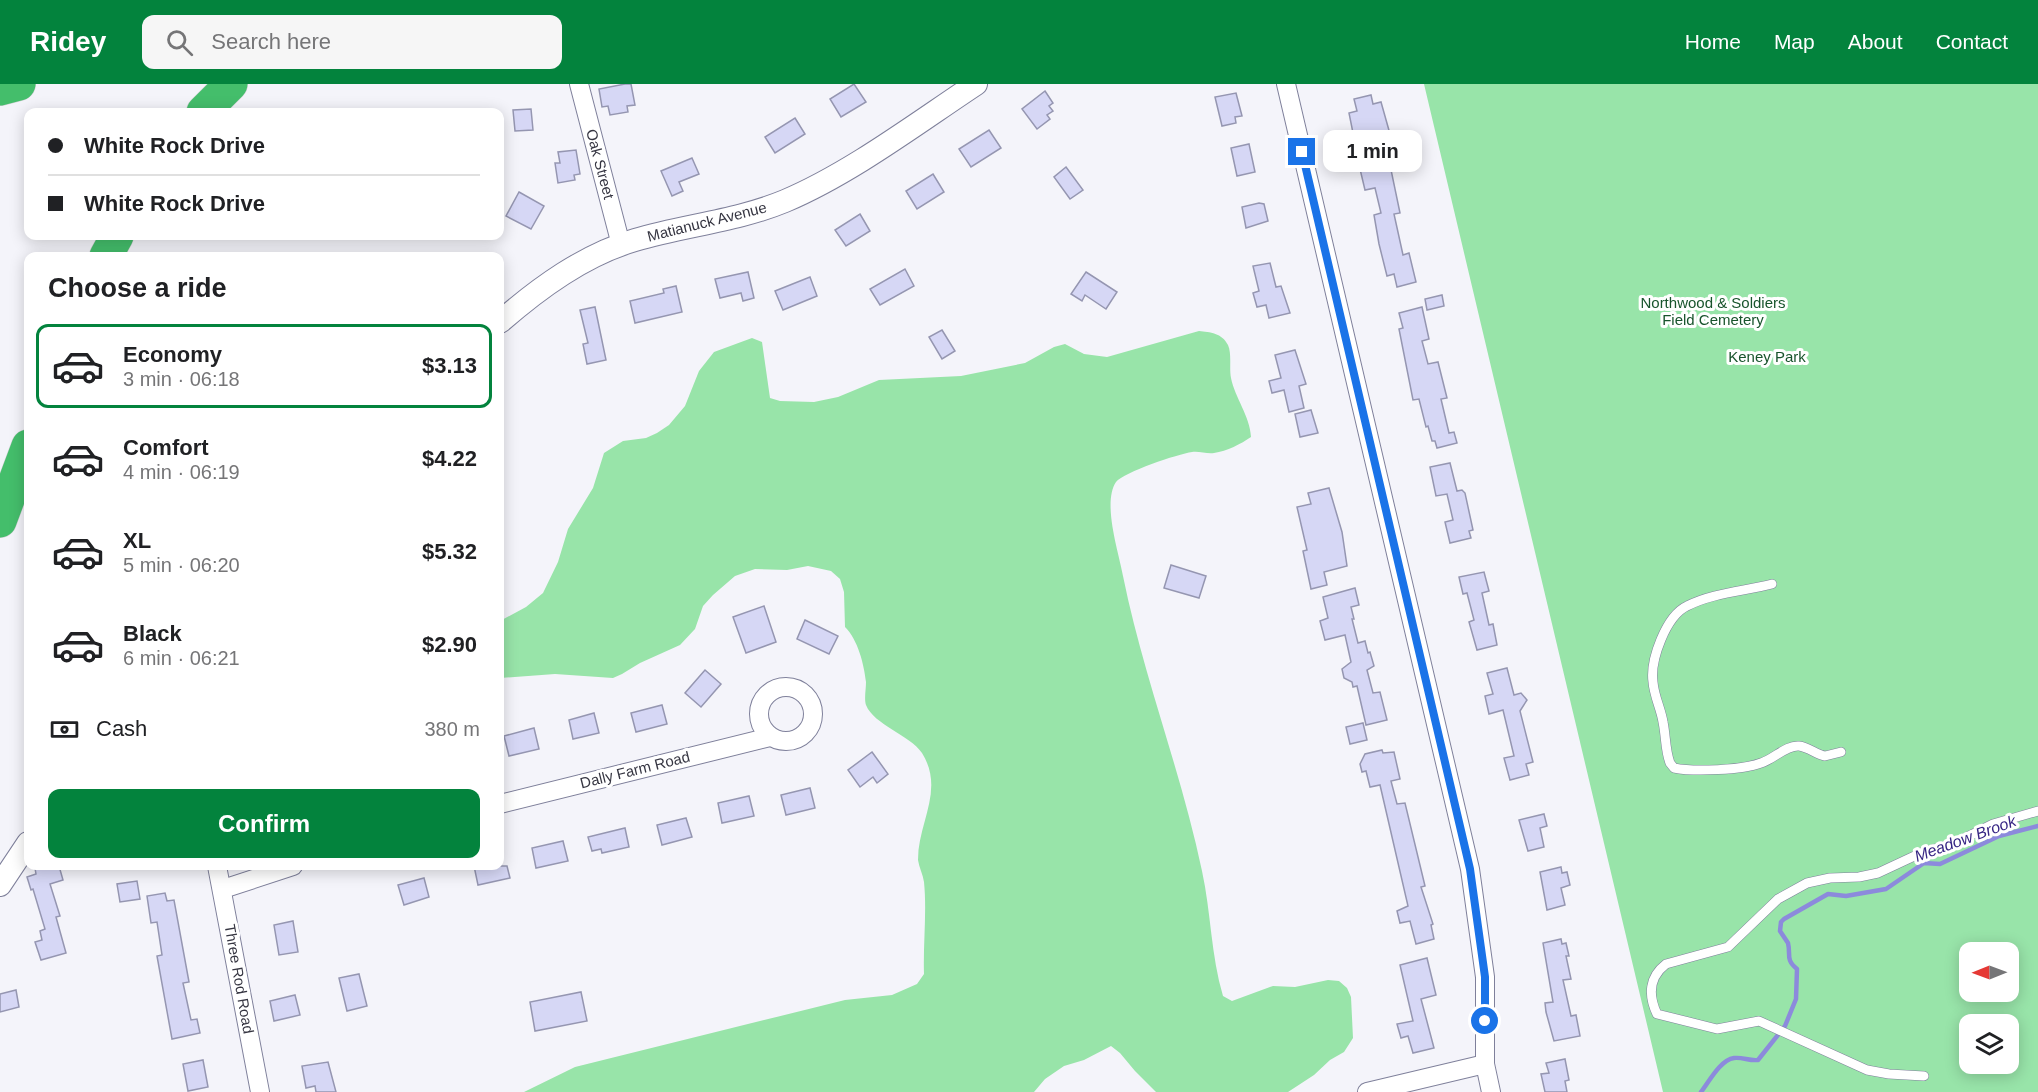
<!DOCTYPE html>
<meta charset="utf-8">
<style>
:root{--surface:#fff;--page:#f6f6f6;--text:#202124;--muted:#757577;--line:#e0e0e0;--accent:#03833d}
body{margin:0;font-family:Helvetica,sans-serif;background:var(--page);color:var(--text);height:100vh;display:flex;flex-direction:column;font-size:22px;white-space:nowrap}
*{box-sizing:border-box;margin:0}
p{font-size:20px;color:var(--muted)}
.icon{flex:none;width:33px;height:33px;fill:none;stroke:currentColor;stroke-width:2;stroke-linecap:round;stroke-linejoin:round}
.map{position:relative;flex:1;overflow:hidden}
.sheet{position:absolute;left:24px;top:168px;width:480px;height:618px;display:flex;flex-direction:column;background:var(--surface);border-radius:12px;box-shadow:0 3px 15px #0003}
.sheet>*{flex:none}
.top-card{position:absolute;left:24px;top:24px;width:480px;height:132px;border-radius:12px;box-shadow:0 3px 15px #0003;display:grid;align-content:center;height:132px;padding:0 24px;background:var(--surface)}
.needle{width:39px;rotate:269deg}
.buttons{position:absolute;left:1959px;top:858px;display:grid;gap:12px}
.buttons a{display:grid;place-items:center;width:60px;height:60px;border-radius:12px;background:var(--surface);box-shadow:0 3px 15px #0003;font-size:30px}
.end{position:absolute;width:27px;height:27px;margin:-14px;border:8px solid #1a73e8;background:#fff;box-shadow:0 0 0 3px #fff}
.from{border-radius:50%}
.bubble{position:absolute;height:42px;border-radius:12px;background:var(--surface);box-shadow:0 3px 15px #0003;font-size:20px;font-weight:700;line-height:42px;text-align:center}
.top-card b{display:flex;align-items:center;gap:21px;height:57px;font-size:22px}
.top-card b+b{border-top:2px solid var(--line)}
.top-card i{width:15px;height:15px;background:var(--text)}
ul{padding:0;list-style:none}
li{display:flex;align-items:center;gap:18px;height:84px;margin:0 12px 9px;padding:0 12px;border:3px solid transparent;border-radius:12px}
li div{flex:1}
li b{display:block;font-size:22px}
li em{font-style:normal;font-weight:700}
li.on{border-color:var(--accent)}
li>.icon{width:54px;height:54px;stroke-width:1.5}
h2{padding:0 24px;font-size:27px;line-height:72px}
.pay{display:flex;align-items:center;gap:15px;height:66px;padding:0 24px;font-size:22px}
.pay p{margin-inline-start:auto}
.button{display:flex;gap:12px;margin-top:auto;padding:12px 24px}
.button a{flex:1;height:69px;border-radius:12px;background:var(--accent);color:#fff;font-size:24px;font-weight:700;line-height:69px;text-align:center}
header{display:flex;align-items:center;gap:36px;box-sizing:border-box;height:84px;padding:0 30px;background:var(--accent);color:#fff}
header strong{font-size:28px}
nav{display:flex;gap:33px;margin-inline-start:auto;font-size:21px}
.search{width:420px;height:54px;background:var(--page);display:flex;align-items:center;gap:15px;box-sizing:border-box;padding:0 21px;border-radius:12px;color:var(--muted);font-size:22px}
.map>svg:first-child{display:block}
</style>
<header>
<strong>Ridey</strong>
<div class="search"><svg class="icon" aria-label="search" viewBox="0 0 24 24"><circle cx="10" cy="10" r="6"/><path d="M15 15l6 6"/></svg>Search here</div>
<nav><a>Home</a><a>Map</a><a>About</a><a>Contact</a></nav>
</header>
<div class="map">
<svg width="2038" height="1008" viewBox="0 0 2038 1008">
<rect width="100%" height="100%" fill="#f4f4fa"/>
<!-- green -->
<g fill="#98e4a9" fill-rule="evenodd">
<path d="M1424,0h614v1008h-375zM1970,868h38v40h-38zM1970,940h38v40h-38z"/>
<path d="M1199,247c11,1 23,2 29,14 4,9 1,23 3,33 4,20 19,38 20,59 -10,7 -24,14 -37,16 -7,1 -15,-2 -22,-1 -14,2 -68,20 -76,30 -14,21 3,71 7,94 20,99 58,195 79,295 9,41 9,85 21,125l9,5 41,-15 22,1 33,-7 11,1 8,7 4,9 2,41 -9,14 -14,8 -16,15 -26,17h-132l-21,-21 -15,-18 -9,-7 -27,14 -20,6 -19,13 -11,13h-510l51,-25 270,-67 47,-5 25,-11 7,-10c-1,-30 3,-62 0,-92 -1,-7 -5,-15 -6,-22 0,-38 27,-70 4,-107 -12,-18 -48,-28 -56,-48 -2,-6 0,-16 0,-23 -2,-18 -8,-42 -21,-55l-1,-35 -4,-13 -9,-8 -23,-5 -21,4 -32,-1 -20,7 -22,19 -10,11 -8,23 -15,16 -40,18 -18,11 -9,4 -58,-4 -55,4v-57l26,-14 17,-14 15,-31 10,-33 25,-41 11,-35 19,-12 23,-3 11,-5 12,-8 16,-19 14,-35 15,-19 38,-14 10,4 8,56 10,3 34,1 24,-5 41,-17 82,-4 64,-13 29,-16 11,-3 19,10 23,3z"/>
</g>
<g fill="none" stroke-linecap="round" stroke-linejoin="round">
<!-- stream -->
<path stroke="#8c8adc" stroke-width="4.5" d="M1701,1008c8,-10 19,-32 33,-34 9,-1 15,3 24,2l27,-34 11,-27 1,-30c-12,-10 -6,-14 -9,-26l-8,-12 1,-9 3,-3 44,-25 18,2 40,-7 38,-26 16,1 59,-28 39,-10"/>
</g>
<!-- building -->
<g fill="#d6d7f5" stroke="#9596b1" stroke-width="1.5">
<path d="M625,0h6l4,21 -8,1 1,6 -18,3 -2,-9 -6,1 -3,-18z"/>
<path d="M854,0l12,18 -25,15 -11,-18z"/>
<path d="M1045,7l8,12 -4,3 4,5 -6,4 3,4 -13,10 -15,-20z"/>
<path d="M1236,9l6,23 -7,1 1,6 -14,3 -7,-29z"/>
<path d="M1371,11l2,9 8,-2 9,32 -35,9 -6,-30 8,-2 -3,-12z"/>
<path d="M531,25l2,21 -18,1 -2,-21z"/>
<path d="M795,34l10,16 -30,19 -10,-16z"/>
<path d="M989,46l12,18 -30,19 -12,-18z"/>
<path d="M1398,59l6,18 -14,4 10,48 -6,1 9,41 6,-2 7,29 -19,5 -3,-13 -7,2 -8,-32 -5,-29 7,-2 -6,-25 -10,2 -5,-21 28,-7 -4,-15z"/>
<path d="M1249,60l6,28 -18,4 -6,-28z"/>
<path d="M576,66l4,24 -6,1 1,5 -17,3 -3,-20h5l-2,-11z"/>
<path d="M692,74l7,16 -20,8 4,9 -11,5 -11,-25z"/>
<path d="M1066,83l17,23 -13,9 -16,-22z"/>
<path d="M933,90l11,18 -27,17 -11,-18z"/>
<path d="M519,108l25,14 -13,23 -25,-13z"/>
<path d="M1259,119l5,1 4,17 -22,7 -4,-21z"/>
<path d="M860,130l10,17 -24,15 -11,-16z"/>
<path d="M1270,179l6,24 5,-1 9,27 -21,5 -3,-13 -9,2 -4,-14 6,-2 -6,-25z"/>
<path d="M905,185l9,17 -34,19 -10,-16z"/>
<path d="M748,188l6,26 -11,3 -2,-8 -21,5 -5,-19z"/>
<path d="M1086,188l31,20 -11,17 -21,-14 -3,6 -11,-7z"/>
<path d="M810,193l7,19 -34,14 -8,-19z"/>
<path d="M676,202l6,26 -47,11 -5,-22 34,-8 -1,-4z"/>
<path d="M1442,211l2,11 -17,4 -2,-11z"/>
<path d="M595,223l11,53 -19,4 -4,-20 5,-1 -8,-33z"/>
<path d="M1422,223l7,32 -7,2 6,23 10,-2 9,36 -6,1 8,34 5,-1 3,11 -20,5 -2,-7h-3l-4,-15 -2,1 -7,-28 -6,1 -14,-71 4,-1 -4,-15z"/>
<path d="M942,246l13,21 -13,8 -13,-22z"/>
<path d="M1295,266l11,34 -7,2 5,22 -15,4 -5,-22 -12,3 -3,-12 12,-3 -6,-23z"/>
<path d="M1311,326l7,23 -18,4 -5,-23z"/>
<path d="M1450,379l7,28 5,-1 3,3 8,37 -4,1 2,7 -21,5 -5,-21 8,-2 -6,-26 -11,2 -6,-29z"/>
<path d="M1329,404l13,44 5,34 -23,6 3,13 -16,4 -8,-38 4,-1 -10,-43 14,-3 -3,-11z"/>
<path d="M1171,481l35,11 -7,22 -35,-10z"/>
<path d="M1484,488l5,19 -7,2 7,32 4,-1 4,21 -20,5 -8,-28 5,-2 -7,-27 -4,1 -4,-17z"/>
<path d="M1355,504l4,17 -8,2 3,12h-2l6,24 7,-2 3,12 2,-1 4,14 -7,4 6,23 7,-1 7,28 -21,5 -9,-39 -4,1 -1,-5 -8,-4 -2,-9 9,-7 -6,-27 -20,5 -5,-19 8,-3 -5,-21z"/>
<path d="M764,522l12,36 -30,11 -13,-36z"/>
<path d="M805,536l33,16 -9,18 -32,-15z"/>
<path d="M1507,584l7,27 7,-2 6,7 -7,11 13,51 -7,2 3,11 -19,5 -6,-22 10,-2 -11,-46 -14,4 -4,-18 8,-2 -6,-21z"/>
<path d="M705,586l16,14 -20,23 -16,-14z"/>
<path d="M662,621l5,19 -31,8 -5,-19z"/>
<path d="M594,629l5,20 -26,6 -4,-19z"/>
<path d="M1363,639l4,17 -17,4 -4,-17z"/>
<path d="M534,644l5,21 -30,7 -5,-20z"/>
<path d="M1382,666l1,3 11,-1 6,27 -9,2 6,23 8,-1 20,83 -4,1 12,37 -2,1 3,14 -18,5 -6,-23 -10,2 -3,-12 11,-5 -28,-121 -10,2 -4,-16 -4,1 -2,-8 5,-10z"/>
<path d="M872,668l16,22 -11,9 -4,-6 -13,10 -12,-17z"/>
<path d="M810,704l5,20 -29,7 -5,-20z"/>
<path d="M749,712l5,20 -32,7 -4,-20z"/>
<path d="M1544,730l3,12 -7,2 4,19 -16,4 -9,-31z"/>
<path d="M686,734l6,19 -30,8 -5,-20z"/>
<path d="M625,744l4,19 -27,6 -1,-4 -9,2 -4,-14z"/>
<path d="M563,757l5,20 -32,7 -4,-20z"/>
<path d="M44,782h15l4,14 -13,4 10,32 -4,1 10,36 -25,7 -6,-18 7,-2 -2,-9 5,-2 -12,-40 -2,1 -4,-13 9,-3 -1,-6z"/>
<path d="M474,782h33l3,12 -32,7z"/>
<path d="M1561,783l1,6 5,-1 3,13 -9,3 4,17 -18,5 -7,-38z"/>
<path d="M424,794l5,19 -25,8 -6,-20z"/>
<path d="M137,797l3,18 -20,3 -3,-18z"/>
<path d="M165,809l2,8 7,-1 15,82 -6,1 8,37 6,-1 3,14 -28,6 -15,-83 5,-1 -5,-33 -6,1 -4,-27z"/>
<path d="M293,837l5,31 -19,3 -5,-30z"/>
<path d="M1561,855l1,5 4,-1 3,13h-3l5,23 -8,1 8,36 5,-1 4,21 -26,5 -8,-29 -1,-9 8,-1 -10,-59z"/>
<path d="M1427,874l9,37 -15,4 13,49 -21,5 -5,-17 -7,2 -4,-14 16,-3 -13,-56z"/>
<path d="M359,890l8,32 -20,5 -8,-33z"/>
<path d="M16,906l3,17 -19,5v-18z"/>
<path d="M581,908l6,29 -52,10 -5,-29z"/>
<path d="M295,911l5,20 -26,6 -4,-20z"/>
<path d="M1565,975l4,21 -4,1 2,11h-22l-4,-18 8,-1 -3,-10z"/>
<path d="M203,976l5,27 -20,4 -5,-27z"/>
<path d="M328,978l8,30h-20l-1,-6 -9,2 -4,-22z"/>
</g>
<g fill="none" stroke-linecap="round" stroke-linejoin="round">
<!-- service casing -->
<g stroke="#7f809b" stroke-width="10">
<g id="service">
<path d="M1772,500c-27,7 -60,9 -85,22 -21,10 -37,54 -34,76 1,14 8,27 10,40 3,14 2,28 7,41l4,5c20,4 68,2 87,-5 13,-4 25,-18 38,-17 9,1 17,8 26,10l16,-4"/>
<path d="M1924,992l-35,-2 -22,-4 -108,-49 -42,8 -60,-15c-9,-19 -8,-37 9,-50l62,-17 50,-48 29,-16 23,-5 29,-1 19,-4 45,-21 30,-8 40,-20 45,-13"/>
</g>
</g>
<!-- minor casing -->
<g stroke="#7f809b" stroke-width="20">
<g id="minor">
<path d="M579,0l42,161"/>
<path d="M1286,0l184,785 15,108v87l6,28"/>
<circle cx="786" cy="630" r="27"/>
<path d="M500,720l270,-67"/>
<path d="M217,782l43,226"/>
<path d="M223,805l70,-23"/>
<path d="M1367,1008l118,-28"/>
</g>
</g>
<!-- tertiary casing -->
<g stroke="#7f809b" stroke-width="24">
<g id="tertiary">
<path d="M500,238c39,-34 84,-67 135,-82 50,-15 102,-19 150,-39 66,-28 132,-78 191,-117"/>
<path d="M0,801l28,-42"/>
</g>
</g>
<!-- motorway casing -->
<g stroke="#cfcfd2" stroke-width="34">
<g id="motorway">
<path d="M0,5l19,-5"/>
<path d="M203,28l28,-28"/>
<path d="M106,172l11,-20"/>
<path d="M0,437l28,-75"/>
</g>
</g>
<!-- service -->
<use href="#service" stroke="#fff" stroke-width="9"/>
<!-- minor -->
<use href="#minor" stroke="#fff" stroke-width="18"/>
<!-- tertiary -->
<use href="#tertiary" stroke="#fff" stroke-width="22"/>
<!-- motorway -->
<use href="#motorway" stroke="#44be6b" stroke-width="33"/>
</g>
<g fill="none" stroke-linecap="round" stroke-linejoin="round">
<!-- route -->
<path stroke="#1a73e8" stroke-width="8" d="M1302,68l168,717 15,108v44"/>
</g>
<g text-anchor="middle" stroke-width="6" stroke-linejoin="round" paint-order="stroke">
<!-- street labels -->
<g font-size="15" fill="#363642" stroke="#fff">
<text transform="translate(600 80) rotate(75)" y="5">Oak Street</text>
<text transform="translate(707 138) rotate(-14)" y="5">Matianuck Avenue</text>
<text transform="translate(635 686) rotate(-14)" y="5">Dally Farm Road</text>
<text transform="translate(239 895) rotate(80)" y="5">Three Rod Road</text>
</g>
<!-- park labels -->
<g font-size="15" fill="#18542c" stroke="#fff">
<text x="1713" y="224">Northwood &amp; Soldiers<tspan x="1713" dy="17">Field Cemetery</tspan></text>
<text x="1767" y="278">Keney Park</text>
</g>
<!-- water labels -->
<g font-size="16" font-style="italic" fill="#362584" stroke="#fff">
<text transform="translate(1965 754) rotate(-20)" y="6">Meadow Brook</text>
</g>
</g>
</svg>
<div class="buttons">
<a><svg class="needle" viewBox="-14 -14 28 28"><path d="M0-13l5 13h-10z" fill="#e53935"/><path d="M0 13l5-13h-10z" fill="#757577"/></svg></a>
<a><svg class="icon" aria-label="layers" viewBox="0 0 24 24"><path d="M12 4l9 5-9 5-9-5zM3 14l9 5 9-5"/></svg></a>
</div>
<i class="end from" style="left:1485px;top:937px"></i>
<i class="end" style="left:1302px;top:68px"></i>
<div class="bubble" style="left:1323px;top:46px;width:99px">1 min</div>
<div class="top-card">
<b><i class="from"></i>White Rock Drive</b>
<b><i></i>White Rock Drive</b>
</div>
<section class="sheet">
<h2>Choose a ride</h2>
<ul>
<li class="on"><svg class="icon" aria-label="car" viewBox="0 0 24 24"><path d="M5 17H2v-5l4-1 3-4h7l3 4 3 1v5h-3M9 17h6M6 11h13"/><circle cx="7" cy="17" r="2"/><circle cx="17" cy="17" r="2"/></svg><div><b>Economy</b><p>3 min · 06:18</p></div><em>$3.13</em></li>
<li><svg class="icon" aria-label="car" viewBox="0 0 24 24"><path d="M5 17H2v-5l4-1 3-4h7l3 4 3 1v5h-3M9 17h6M6 11h13"/><circle cx="7" cy="17" r="2"/><circle cx="17" cy="17" r="2"/></svg><div><b>Comfort</b><p>4 min · 06:19</p></div><em>$4.22</em></li>
<li><svg class="icon" aria-label="car" viewBox="0 0 24 24"><path d="M5 17H2v-5l4-1 3-4h7l3 4 3 1v5h-3M9 17h6M6 11h13"/><circle cx="7" cy="17" r="2"/><circle cx="17" cy="17" r="2"/></svg><div><b>XL</b><p>5 min · 06:20</p></div><em>$5.32</em></li>
<li><svg class="icon" aria-label="car" viewBox="0 0 24 24"><path d="M5 17H2v-5l4-1 3-4h7l3 4 3 1v5h-3M9 17h6M6 11h13"/><circle cx="7" cy="17" r="2"/><circle cx="17" cy="17" r="2"/></svg><div><b>Black</b><p>6 min · 06:21</p></div><em>$2.90</em></li>
</ul>
<div class="pay"><svg class="icon" aria-label="cash" viewBox="0 0 24 24"><path d="M3 7h18v10H3z"/><circle cx="12" cy="12" r="2"/></svg>Cash<p>380 m</p></div>
<div class="button"><a>Confirm</a></div>
</section>
</div>
